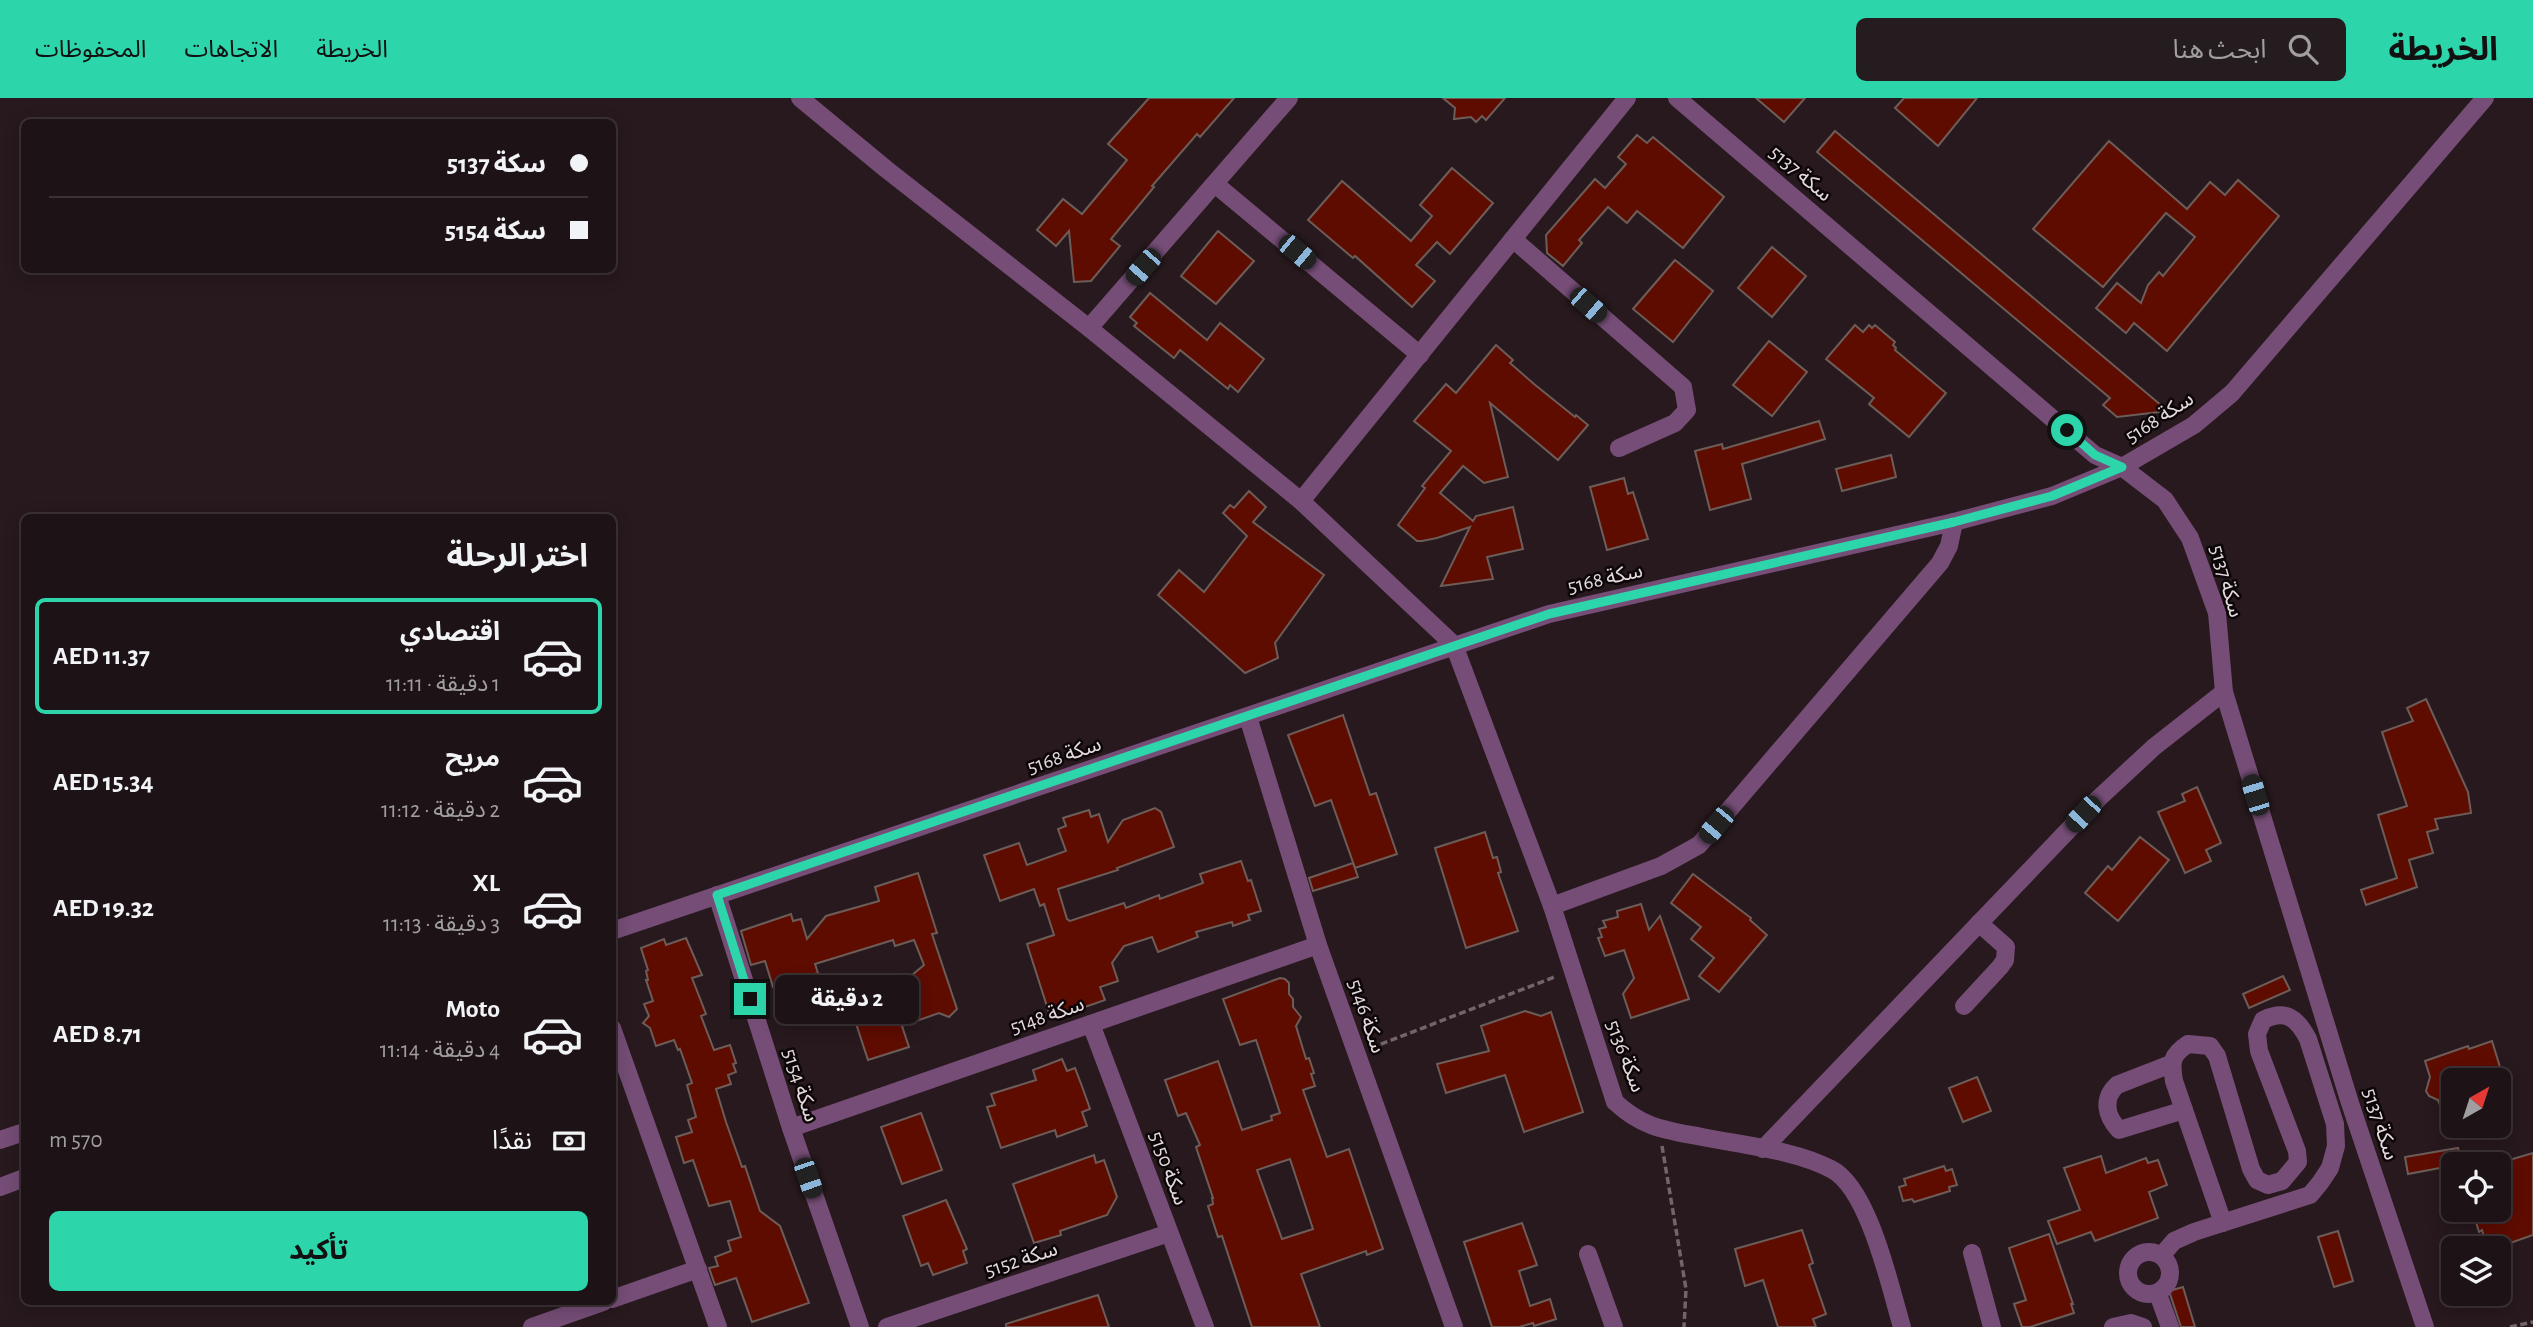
<!DOCTYPE html>
<html lang="ar">
<meta charset="utf-8">
<style>
:root{--surface:#1d1316;--page:#251c1f;--text:#f1f3f6;--muted:#a09ea1;--line:#3b3235;--accent:#2dd5ab}
body{margin:0;font-family:"Alegreya Sans","Noto Sans Arabic",sans-serif;background:var(--page);color:var(--text);direction:rtl;height:100vh;display:flex;flex-direction:column;font-size:26px;white-space:nowrap}
*{box-sizing:border-box;margin:0}
p{font-size:23px;color:var(--muted)}
.icon{flex:none;width:38px;height:38px;fill:none;stroke:currentColor;stroke-width:2;stroke-linecap:round;stroke-linejoin:round}
.map{position:relative;flex:1;overflow:hidden;direction:ltr}
.drawer{position:absolute;left:21px;top:416px;width:595px;height:791px;display:flex;flex-direction:column;background:var(--surface);border-radius:10px;box-shadow:0 4px 18px #0003,0 0 0 2px var(--line);direction:rtl}
.drawer>*{flex:none}
.top-card{position:absolute;left:21px;top:21px;width:595px;height:154px;border-radius:10px;box-shadow:0 4px 18px #0003,0 0 0 2px var(--line);direction:rtl;display:grid;align-content:center;height:154px;padding:0 28px;background:var(--surface)}
.needle{width:46px;rotate:39deg}
.tools{position:absolute;left:2441px;top:970px;display:grid;gap:14px}
.tools a{display:grid;place-items:center;width:70px;height:70px;border-radius:10px;background:var(--surface);box-shadow:0 4px 18px #0003,0 0 0 2px var(--line);font-size:35px}
.end{position:absolute;width:32px;height:32px;margin:-16px;border:9px solid #2dd5ab;background:#111;box-shadow:0 0 0 4px #111}
.from{border-radius:50%}
.bubble{position:absolute;height:49px;border-radius:10px;background:var(--surface);box-shadow:0 4px 18px #0003,0 0 0 2px var(--line);font-size:23px;font-weight:700;line-height:49px;text-align:center;direction:rtl}
.car{position:absolute;width:21px;height:42px;margin:-21px -10px;border-radius:9px;box-shadow:0 0 5px 2px #0007;background:linear-gradient(#222 24%,#8ab4d8 0 40%,#222 0 76%,#8ab4d8 0 86%,#222 0)}
.top-card b{display:flex;align-items:center;gap:24px;height:66px;font-size:26px}
.top-card b+b{border-top:2px solid var(--line)}
.top-card i{width:18px;height:18px;background:var(--text)}
ul{padding:0;list-style:none}
li{display:flex;align-items:center;gap:21px;height:116px;margin:0 14px 10px;padding:0 14px;border:4px solid transparent;border-radius:10px}
li div{flex:1}
li b{display:block;font-size:26px}
li em{font-style:normal;font-weight:700}
li.selected{border-color:var(--accent)}
li>.icon{width:63px;height:63px;stroke-width:1.5}
h2{padding:0 28px;font-size:32px;line-height:84px}
.pay{display:flex;align-items:center;gap:18px;height:77px;padding:0 28px;font-size:26px}
.pay p{margin-inline-start:auto}
.cta{display:flex;gap:14px;margin-top:auto;padding:14px 28px}
.cta a{flex:1;height:80px;border-radius:10px;background:var(--accent);color:#111;font-size:28px;font-weight:700;line-height:80px;text-align:center}
header{display:flex;align-items:center;gap:42px;box-sizing:border-box;height:98px;padding:0 35px;background:var(--accent);color:#111}
header strong{font-size:33px}
nav{display:flex;gap:38px;margin-inline-start:auto;font-size:24px}
.search{width:490px;height:63px;background:var(--page);display:flex;align-items:center;gap:18px;box-sizing:border-box;padding:0 24px;border-radius:10px;color:var(--muted);font-size:26px}
.map>svg:first-child{display:block}
</style>
<header>
<strong>الخريطة</strong>
<div class="search"><svg class="icon" aria-label="search" viewBox="0 0 24 24"><circle cx="10" cy="10" r="6"/><path d="M15 15l6 6"/></svg>ابحث هنا</div>
<nav><a>الخريطة</a><a>الاتجاهات</a><a>المحفوظات</a></nav>
</header>
<div class="map">
<svg width="2533" height="1229" viewBox="0 0 2533 1229">
<rect width="100%" height="100%" fill="#27191d"/>
<!-- building -->
<g fill="#5f0c00" stroke="#6d5d59" stroke-width="2" fill-rule="evenodd">
<path d="M1149,0h85l-34,39 -3,-3 -45,52 2,1 -43,52 9,7 -29,35 -17,1 -5,-51 -13,15 -19,-16 26,-31 19,15 45,-54 -19,-16z"/>
<path d="M1443,0h62l-19,22 -4,-4 -6,6 -5,-5 -17,2 1,-11z"/>
<path d="M1756,0h49l-21,24z"/>
<path d="M1904,0h73l-39,48 -43,-38z"/>
<path d="M1835,33l170,143 163,137 -51,6 -14,-12 7,-7 -293,-246z"/>
<path d="M1637,37l10,8 6,-6 71,60 -41,51 -46,-37 -10,12 -19,-16 -29,33 3,3 -19,23 -16,-13 -1,-18 49,-56 10,9 21,-24 -8,-7z"/>
<path d="M2109,43l78,68 23,-27 15,13 13,-15 41,36 -112,135 -33,-28 -8,10 -30,-25 21,-25 24,20 7,-18 11,-13 4,4 32,-39 -29,-24 -63,74 -70,-58z"/>
<path d="M1452,70l41,35 -43,51 -13,-12 -21,23 19,16 -23,26 -57,-51 -2,2 -45,-38 34,-39 69,60 21,-25 -12,-11z"/>
<path d="M1218,133l36,30 -38,43 -35,-28z"/>
<path d="M1772,149l34,29 -34,41 -34,-29z"/>
<path d="M1675,162l38,31 -40,51 -40,-33z"/>
<path d="M1150,195l57,47 13,-17 44,36 -26,33 -8,-7 -2,4 -48,-39 -6,8 -40,-32 3,-3 -7,-6z"/>
<path d="M1855,227l8,7 6,-7 3,3 3,-3 20,17 -2,3 3,3 -1,2 51,43 -37,44 -40,-33 5,-6 -48,-39z"/>
<path d="M1769,243l38,31 -35,44 -39,-31z"/>
<path d="M1496,247l17,15 -3,3 24,21 41,33 1,-2 12,10 -30,35 -68,-57 18,74 -24,6 -21,-17 -23,27 33,28 3,-5 37,-9 10,42 -36,8 6,22 -52,7 29,-59 -33,11 -15,3h-5l-19,-16 27,-37 -3,-2 29,-35 -37,-30 32,-37 10,9z"/>
<path d="M1819,323l6,18 -83,25 9,35 -41,11 -15,-59 27,-7 1,5z"/>
<path d="M1891,357l5,22 -54,14 -6,-22z"/>
<path d="M1624,380l4,16 5,-2 15,47 -41,11 -17,-63z"/>
<path d="M1249,393l17,16 -13,15 71,53 -49,68 3,15 -33,15 -87,-78 21,-25 25,22 43,-56 -24,-23 7,-8 4,3z"/>
<path d="M2426,601l42,93 3,21 -36,6 3,10 -11,3 6,21 -24,7 8,27 -51,18 -5,-15 36,-12 -19,-63 29,-9 -25,-74 31,-11 -6,-13z"/>
<path d="M1343,617l27,80 6,-2 21,61 -42,14 -24,-68 -16,6 -27,-71z"/>
<path d="M2197,689l24,56 -15,7 5,11 -26,12 -27,-61 27,-11 -3,-7z"/>
<path d="M1155,710l6,4 13,35 -57,21 1,2 -60,19 9,30 3,2 54,-18 2,5 33,-13 1,4 43,-16 -3,-9 41,-13 7,20 3,-1 10,31 -13,4 2,5 -17,6 -1,-4 -36,10 2,5 -40,15 -6,-15 -28,9 -12,17 6,18 -18,6 5,13 -54,19 -24,-75 27,-9 -10,-31 -4,2 -6,-17 -34,12 -16,-46 35,-12 8,22 39,-14 -8,-22 8,-3 -3,-8 26,-8 2,7 8,-3 9,28 15,-22z"/>
<path d="M1485,734l8,26 4,-1 4,15 -3,1 20,58 -52,17 -31,-100z"/>
<path d="M2140,739l29,23 -51,61 -33,-28 23,-27 4,4z"/>
<path d="M1353,765l5,14 -45,14 -4,-13z"/>
<path d="M918,775l19,60 -5,1 25,75 -8,8 -10,-4 -37,13 7,21 -41,13 -23,-70 41,-14 2,7 24,-8 12,-10 -10,-25 -19,6 -2,-6 -78,24 3,9 -45,14 -8,-26 -14,4 -10,-34 50,-17 2,7 8,-2 6,20 19,-23 53,-15 -4,-14z"/>
<path d="M1693,776l58,44 -1,2 17,15 -48,57 -20,-16 15,-18 -23,-19 10,-12 -30,-24z"/>
<path d="M1641,806l8,26 11,-14 29,83 -58,19 -8,-24 11,-16 -10,-28 -19,6 -7,-18 4,-1 -3,-8 7,-2 -3,-6 15,-4 -1,-6z"/>
<path d="M686,840l16,37 -10,3 14,36 -5,2 13,34 16,-5 6,18 -3,1 3,8 -8,3 3,9 -15,5 10,33 16,45 3,-1 15,45 20,15 29,77 -57,19 -16,-44 -21,7 -6,-17 9,-2 -3,-9 16,-6 -3,-10 13,-4 -11,-36 -21,5 -16,-46 -9,3 -8,-26 16,-5 -4,-12 8,-3 -9,-32 5,-2 -12,-34 -2,1 -4,-10 -18,6 -6,-18 -7,-5 6,-7 -5,-12 9,-3 -7,-21h2l-2,-9 2,-1 -7,-22 23,-9 2,6z"/>
<path d="M2283,878l7,14 -41,18 -6,-14z"/>
<path d="M1280,880l5,1 4,4v11l4,5v8l8,10 -5,9 10,33 3,-1 5,15 -3,1 4,12 -12,4 24,67 22,-8 34,100 -16,6 -1,-4 -65,23 19,53h-68l-30,-91 -4,1 -10,-31 5,-2 -1,-6h1l-17,-51 4,-2 -14,-32 -8,3 -13,-36 53,-19 24,69 30,-10 -1,-4 9,-3 -24,-73 -16,5 -17,-46zM1290,1061l23,70 -31,10 -25,-69z"/>
<path d="M1525,913l16,5 10,-4 32,100 -59,20 -19,-57 -59,18 -9,-29 52,-13 -8,-25z"/>
<path d="M2492,943l12,39h-50l-2,57 -14,-37 -9,-4 -3,-5 4,-14 -5,-16 43,-15 1,3z"/>
<path d="M1062,961l5,12 8,-3 8,21 7,20 -8,3 5,14 -30,11 -2,-7 -54,18 -14,-41 8,-2 -4,-11 45,-14 -3,-10z"/>
<path d="M1977,979l14,34 -28,11 -14,-34z"/>
<path d="M921,1015l21,57 -40,14 -21,-57z"/>
<path d="M2458,1050l3,16 -53,10 -3,-17z"/>
<path d="M2533,1055v82l-23,8 -2,5h-21l-5,-18 -3,2 -7,-23h27v-42l8,-3 -1,-3z"/>
<path d="M1094,1057l2,8 8,-3 13,37 -10,18 -47,16 1,4 -27,8 -21,-59z"/>
<path d="M2101,1058l5,17 40,-15 2,5 10,-3 9,25 -18,7 9,26 -63,23 -4,-9 -34,12 -9,-23 32,-11 -16,-42z"/>
<path d="M1944,1068l2,5 6,-2 5,16 -8,2 1,4 -36,11 -2,-3 -9,2 -4,-14 7,-2 -2,-6z"/>
<path d="M946,1102l21,49 -4,2 4,12 -34,12 -5,-12 -7,3 -18,-50z"/>
<path d="M1522,1125l15,42 -18,6 11,35 20,-7 6,20 -22,7 -1,-3 -14,4h-27l-28,-85z"/>
<path d="M1802,1132l11,33 -4,2 17,49 -13,5 3,8h-38l-15,-47 -18,6 -10,-37z"/>
<path d="M2338,1133l15,50 -19,6 -16,-50z"/>
<path d="M2049,1136l24,70h-2l3,9 -44,14h-8l-8,-23 12,-4 -17,-52z"/>
<path d="M2183,1189l12,40h-14l-12,-36z"/>
<path d="M1098,1197l11,32h-103v-3z"/>
</g>
<g fill="none" stroke-linecap="round" stroke-linejoin="round">
<!-- path -->
<g stroke="#716569" stroke-width="3.5" stroke-dasharray="7 3.5" stroke-linecap="butt">
<path d="M1371,950l186,-72"/>
<path d="M1662,1048l24,143 -2,38"/>
<path d="M2510,1229l23,-5"/>
</g>
<!-- minor -->
<g stroke="#754d76" stroke-width="18">
<path d="M800,0l86,71 203,159 212,173 153,144 98,261 63,196c28,26 50,28 87,35 40,8 93,13 129,32 38,19 59,118 71,158"/>
<path d="M1677,0l418,357 27,12 43,33 25,38 27,75 7,79 126,411 75,224"/>
<path d="M1215,86l205,171"/>
<path d="M1513,141l170,148 4,23 -12,13 -56,25"/>
<path d="M1089,230l200,-230"/>
<path d="M1301,403l326,-403"/>
<path d="M1248,619l70,228 136,382"/>
<path d="M717,797l74,233 69,199"/>
<path d="M1552,808l109,-40 38,-21 241,-282 9,-17 5,-24"/>
<path d="M612,833l937,-317 405,-92 98,-26 70,-29 72,-42 38,-32 253,-295"/>
<path d="M1964,908l36,-39 5,-7 1,-13 -27,-24"/>
<path d="M1091,926l114,303"/>
<path d="M612,930l106,299"/>
<path d="M2171,966l-54,21c-15,14 -11,31 2,45l65,-20"/>
<path d="M791,1030l527,-183"/>
<path d="M0,1042l24,-8"/>
<path d="M1763,1051l336,-351 55,-51 70,-55"/>
<path d="M0,1089l24,-9"/>
<circle cx="2149" cy="1175" r="21"/>
<path d="M1972,1155l20,74"/>
<path d="M1588,1156l26,73"/>
<path d="M2162,1157l12,-14 20,-9 116,-37 10,-12 10,-15 6,-22 -1,-22 -27,-85c-11,-21 -22,-30 -45,-19l-6,14 2,17 38,100 1,11 -16,19 -14,4 -11,-5 -6,-11 -34,-113 -7,-10 -22,-2c-17,11 -17,18 -14,37l49,142"/>
<path d="M2158,1196l12,33"/>
<path d="M612,1201l86,-30"/>
<path d="M532,1229l71,-25"/>
<path d="M887,1229l282,-94"/>
<path d="M2113,1229l18,-4 12,4"/>
</g>
</g>
<g fill="none" stroke-linecap="round" stroke-linejoin="round">
<!-- route -->
<path stroke="#2dd5ab" stroke-width="9" d="M750,901l-33,-104 832,-281 405,-92 98,-26 70,-29 -27,-12 -28,-25"/>
</g>
<g text-anchor="middle" stroke-width="5" stroke-linejoin="round" paint-order="stroke">
<!-- street labels -->
<g font-size="21" fill="#e5dbde" stroke="#0c0608">
<text transform="translate(1801 75) rotate(40)" y="7">سكة 5137</text>
<text transform="translate(2159 319) rotate(-33)" y="7">سكة 5168</text>
<text transform="translate(1605 480) rotate(-13)" y="7">سكة 5168</text>
<text transform="translate(2227 483) rotate(74)" y="7">سكة 5137</text>
<text transform="translate(1064 657) rotate(-19)" y="7">سكة 5168</text>
<text transform="translate(1047 917) rotate(-19)" y="7">سكة 5148</text>
<text transform="translate(1367 918) rotate(71)" y="7">سكة 5146</text>
<text transform="translate(1626 958) rotate(69)" y="7">سكة 5136</text>
<text transform="translate(801 987) rotate(72)" y="7">سكة 5154</text>
<text transform="translate(2381 1026) rotate(72)" y="7">سكة 5137</text>
<text transform="translate(1169 1070) rotate(70)" y="7">سكة 5150</text>
<text transform="translate(1021 1161) rotate(-18)" y="7">سكة 5152</text>
</g>
</g>
</svg>
<div class="tools">
<a><svg class="needle" viewBox="-14 -14 28 28"><path d="M0-13l5 13h-10z" fill="#e53935"/><path d="M0 13l5-13h-10z" fill="#a09ea1"/></svg></a>
<a><svg class="icon" aria-label="locate" viewBox="0 0 24 24"><circle cx="12" cy="12" r="6"/><path d="M12 2v4M12 18v4M2 12h4M18 12h4"/></svg></a>
<a><svg class="icon" aria-label="layers" viewBox="0 0 24 24"><path d="M12 4l9 5-9 5-9-5zM3 14l9 5 9-5"/></svg></a>
</div>
<i class="end from" style="left:2067px;top:332px"></i>
<i class="end" style="left:750px;top:901px"></i>
<div class="bubble" style="left:775px;top:877px;width:144px">2 دقيقة</div>
<i class="car" style="left:1297px;top:154px;rotate:130deg"></i>
<i class="car" style="left:1143px;top:169px;rotate:221deg"></i>
<i class="car" style="left:1588px;top:207px;rotate:131deg"></i>
<i class="car" style="left:2255px;top:697px;rotate:343deg"></i>
<i class="car" style="left:2083px;top:716px;rotate:223deg"></i>
<i class="car" style="left:1716px;top:727px;rotate:220deg"></i>
<i class="car" style="left:808px;top:1080px;rotate:161deg"></i>
<div class="top-card">
<b><i class="from"></i>سكة 5137</b>
<b><i></i>سكة 5154</b>
</div>
<section class="drawer">
<h2>اختر الرحلة</h2>
<ul>
<li class="selected"><svg class="icon" aria-label="car" viewBox="0 0 24 24"><path d="M5 17H2v-5l4-1 3-4h7l3 4 3 1v5h-3M9 17h6M6 11h13"/><circle cx="7" cy="17" r="2"/><circle cx="17" cy="17" r="2"/></svg><div><b>اقتصادي</b><p>1 دقيقة · 11:11</p></div><em>AED 11.37</em></li>
<li><svg class="icon" aria-label="car" viewBox="0 0 24 24"><path d="M5 17H2v-5l4-1 3-4h7l3 4 3 1v5h-3M9 17h6M6 11h13"/><circle cx="7" cy="17" r="2"/><circle cx="17" cy="17" r="2"/></svg><div><b>مريح</b><p>2 دقيقة · 11:12</p></div><em>AED 15.34</em></li>
<li><svg class="icon" aria-label="car" viewBox="0 0 24 24"><path d="M5 17H2v-5l4-1 3-4h7l3 4 3 1v5h-3M9 17h6M6 11h13"/><circle cx="7" cy="17" r="2"/><circle cx="17" cy="17" r="2"/></svg><div><b>XL</b><p>3 دقيقة · 11:13</p></div><em>AED 19.32</em></li>
<li><svg class="icon" aria-label="car" viewBox="0 0 24 24"><path d="M5 17H2v-5l4-1 3-4h7l3 4 3 1v5h-3M9 17h6M6 11h13"/><circle cx="7" cy="17" r="2"/><circle cx="17" cy="17" r="2"/></svg><div><b>Moto</b><p>4 دقيقة · 11:14</p></div><em>AED 8.71</em></li>
</ul>
<div class="pay"><svg class="icon" aria-label="cash" viewBox="0 0 24 24"><path d="M3 7h18v10H3z"/><circle cx="12" cy="12" r="2"/></svg>نقدًا<p>570 m</p></div>
<div class="cta"><a>تأكيد</a></div>
</section>
</div>
